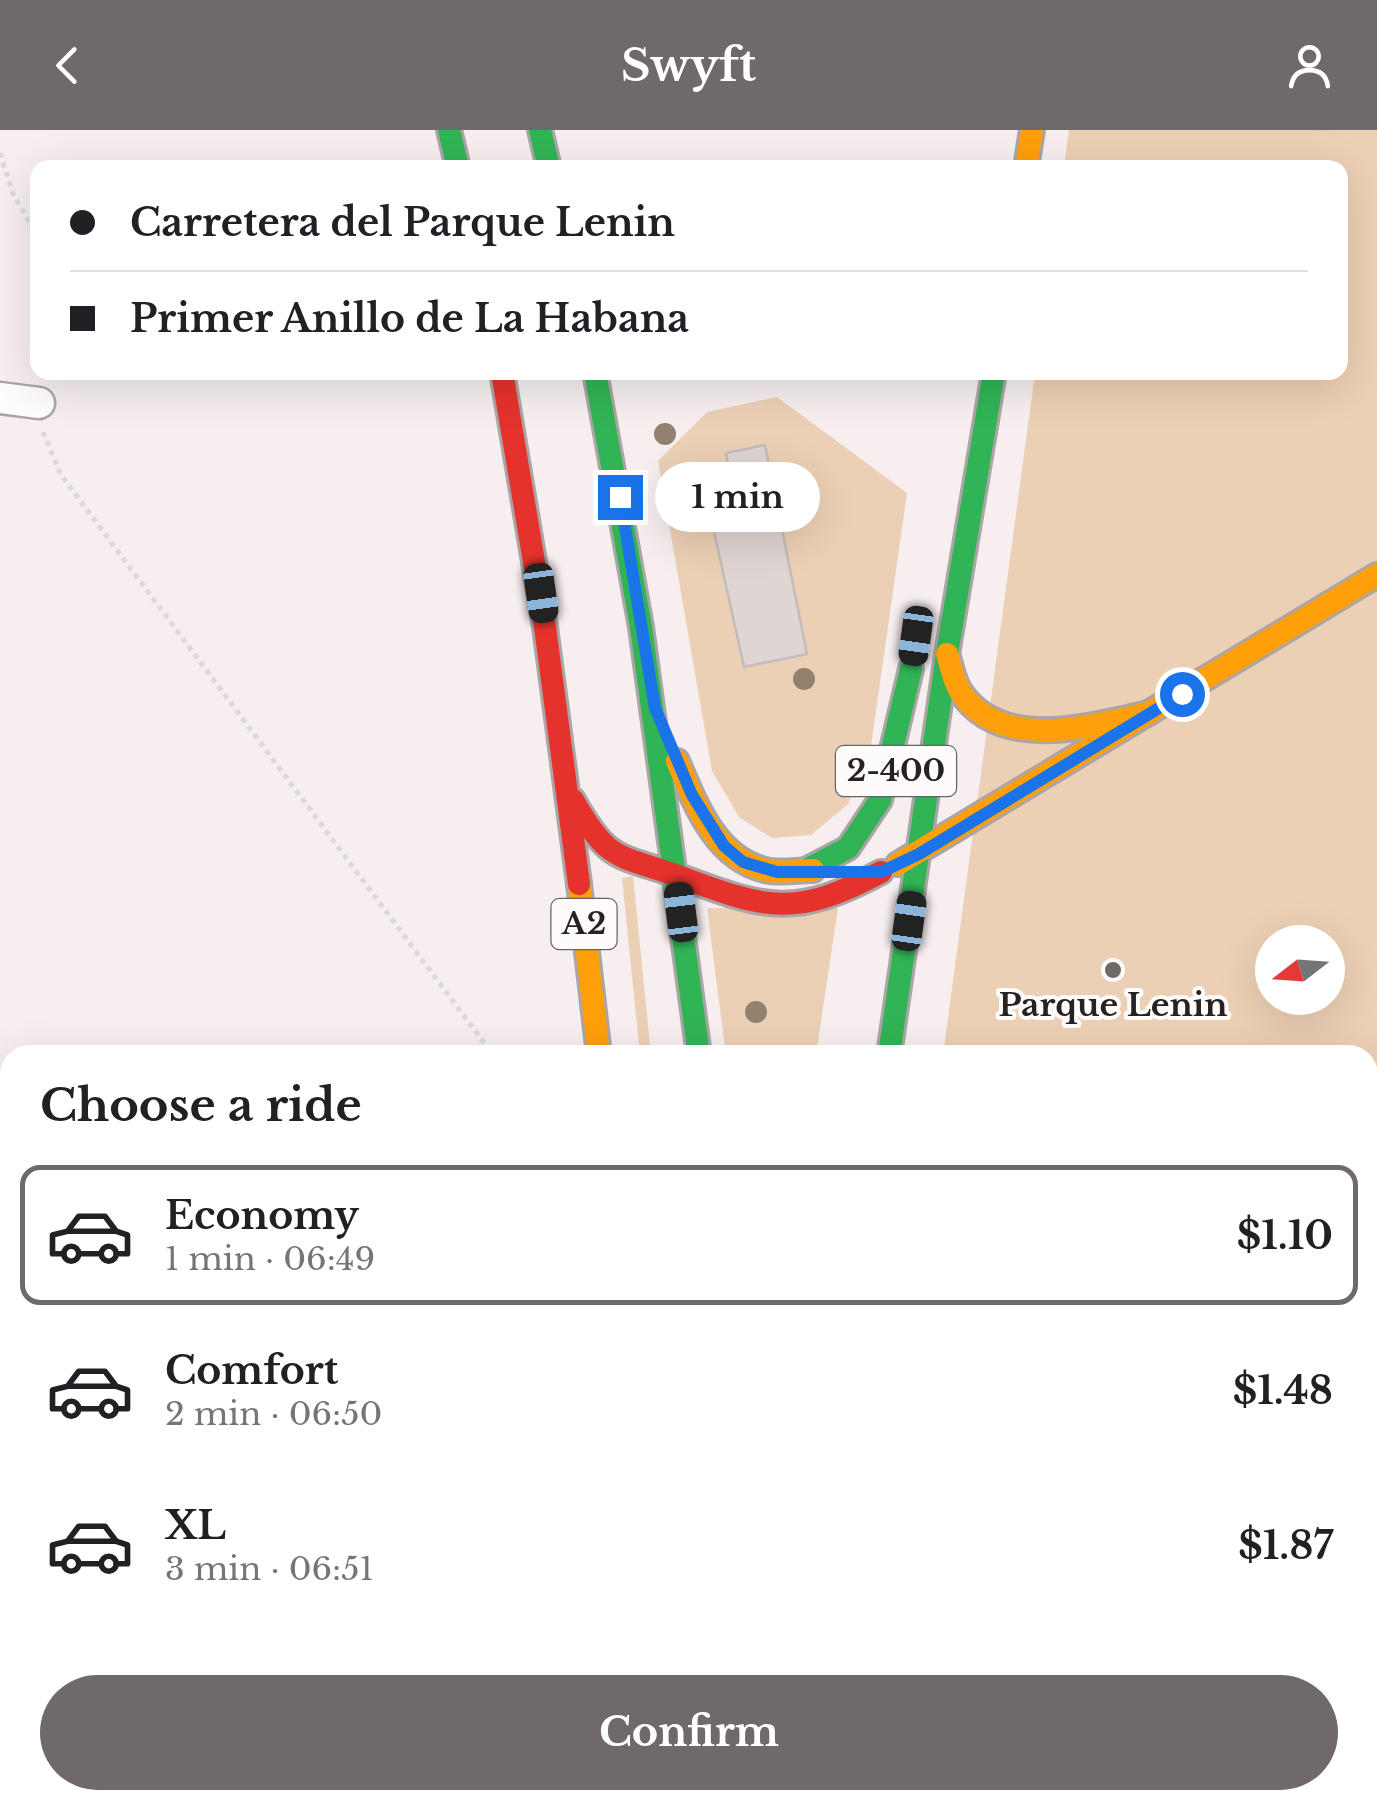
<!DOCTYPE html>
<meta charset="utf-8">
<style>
:root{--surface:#fff;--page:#f2f2f2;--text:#202124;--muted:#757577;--line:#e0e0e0;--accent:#6f696a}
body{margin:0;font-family:"Libre Baskerville",serif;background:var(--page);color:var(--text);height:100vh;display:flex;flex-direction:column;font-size:38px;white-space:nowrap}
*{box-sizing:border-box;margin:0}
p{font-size:32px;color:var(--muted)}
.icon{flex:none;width:55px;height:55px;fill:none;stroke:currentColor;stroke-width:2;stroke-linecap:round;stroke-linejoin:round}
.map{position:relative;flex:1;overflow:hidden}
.details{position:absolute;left:0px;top:915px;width:1378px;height:765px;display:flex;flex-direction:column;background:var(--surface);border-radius:30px 30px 0 0;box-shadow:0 10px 40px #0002}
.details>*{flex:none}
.banner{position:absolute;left:30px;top:30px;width:1318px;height:220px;border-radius:20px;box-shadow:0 10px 40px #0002;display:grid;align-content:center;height:220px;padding:0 40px;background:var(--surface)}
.needle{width:65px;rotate:253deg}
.tools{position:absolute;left:1255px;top:795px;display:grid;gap:20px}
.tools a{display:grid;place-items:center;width:90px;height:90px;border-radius:50%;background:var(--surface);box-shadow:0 10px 40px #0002;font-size:50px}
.end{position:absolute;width:45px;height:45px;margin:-22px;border:12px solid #1a73e8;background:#fff;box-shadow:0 0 0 5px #fff}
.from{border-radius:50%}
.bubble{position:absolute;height:70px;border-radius:35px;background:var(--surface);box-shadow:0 10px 40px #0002;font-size:32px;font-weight:800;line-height:70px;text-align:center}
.car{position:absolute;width:30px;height:60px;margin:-30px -15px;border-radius:12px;box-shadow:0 0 8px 2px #0007;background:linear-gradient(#222 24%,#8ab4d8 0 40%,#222 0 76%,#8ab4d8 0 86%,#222 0)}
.banner b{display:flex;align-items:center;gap:35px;height:95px;font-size:38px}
.banner b+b{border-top:2px solid var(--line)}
.banner i{width:25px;height:25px;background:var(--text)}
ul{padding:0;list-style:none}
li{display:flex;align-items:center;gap:30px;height:140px;margin:0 20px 15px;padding:0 20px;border:5px solid transparent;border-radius:20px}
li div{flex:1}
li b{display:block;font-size:38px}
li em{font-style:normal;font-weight:800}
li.current{border-color:var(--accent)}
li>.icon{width:90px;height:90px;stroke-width:1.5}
h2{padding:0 40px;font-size:45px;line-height:120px}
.action{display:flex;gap:20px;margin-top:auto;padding:20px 40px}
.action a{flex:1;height:115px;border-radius:60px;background:var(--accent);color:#fff;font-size:40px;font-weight:800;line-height:115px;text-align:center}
header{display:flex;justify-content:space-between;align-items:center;height:130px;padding:0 40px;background:var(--accent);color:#fff;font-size:45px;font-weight:800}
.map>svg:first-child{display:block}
</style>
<header><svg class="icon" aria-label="back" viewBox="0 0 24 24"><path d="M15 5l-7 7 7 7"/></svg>Swyft<svg class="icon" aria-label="person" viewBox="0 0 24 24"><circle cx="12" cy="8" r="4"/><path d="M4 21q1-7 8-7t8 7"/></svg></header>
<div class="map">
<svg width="1377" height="1680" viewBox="0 0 1377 1680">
<rect width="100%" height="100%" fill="#f6eeef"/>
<!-- green -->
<g fill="#ecd0b5" fill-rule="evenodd">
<path d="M1069,0h308v1680h-320l-6,-10h317v-745h-425l92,-682 305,-1v-204l-276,-1zM1272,812h56v56h-56z"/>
<path d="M777,267l130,96 -37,260 -22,51 -37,31 -39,3 -33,-21 -27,-46 -54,-310 49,-49z"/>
<path d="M633,746l18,179h-11l-18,-177z"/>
<path d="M707,778h131l-22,147h-90z"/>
</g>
<!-- building -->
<g fill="#dfd5d3" stroke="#c2bcbb" stroke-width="2.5">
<path d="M765,315l42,209 -63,13 -41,-185 27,-5 -4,-24z"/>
<path d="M10,1207v47l-10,11v-47z"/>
<path d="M10,1359v56l-3,3 -7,-7v-42z"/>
</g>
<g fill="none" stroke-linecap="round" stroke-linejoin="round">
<!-- street casing -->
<g stroke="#aba5a6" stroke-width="35">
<g id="street">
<path d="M0,268l39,5"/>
<path d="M0,1325l10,-10"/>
<path d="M0,1446l10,10"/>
<path d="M132,1680l4,-10"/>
</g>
</g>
<!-- fast casing -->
<g stroke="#aba5a6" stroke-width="28">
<g id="fast">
<path d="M449,0l9,38"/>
<path d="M540,0l9,38"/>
<path d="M595,242l46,255 58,428"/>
<path d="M806,740l42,-22 32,-48 31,-131"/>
<path d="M889,925l58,-401 47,-282"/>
<path d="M779,1680l2,-10"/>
</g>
</g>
<!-- slow casing -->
<g stroke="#aba5a6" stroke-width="28">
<g id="slow">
<path d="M1026,38l6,-38"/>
<path d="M947,524c4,12 6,26 13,37 40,62 130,35 189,22"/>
<path d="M677,631c18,42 38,97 88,109 15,4 32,0 48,0"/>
<path d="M898,734l479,-289"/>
<path d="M579,754l20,171"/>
<path d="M630,1680l1,-10"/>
<path d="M736,1680l1,-10"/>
</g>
</g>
<!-- jam casing -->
<g stroke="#aba5a6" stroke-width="28">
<g id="jam">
<path d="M502,242l43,255 34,257"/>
<path d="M573,670c36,64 45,54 108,77 85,32 115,41 200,-5"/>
</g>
</g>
<!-- path -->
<g stroke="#dbd9d9" stroke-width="5" stroke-dasharray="5 5" stroke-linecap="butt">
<path d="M0,23l13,41 25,43"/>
<path d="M43,302l18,43 432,580"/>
</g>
<!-- street -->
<use href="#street" stroke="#fefcfd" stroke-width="30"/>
<!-- fast -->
<use href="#fast" stroke="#30b455" stroke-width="22"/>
<!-- slow -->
<use href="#slow" stroke="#ff9f0a" stroke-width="22"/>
<!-- jam -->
<use href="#jam" stroke="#e5322d" stroke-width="22"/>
</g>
<!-- trees -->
<g fill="#92816e">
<circle cx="665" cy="304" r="11"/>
<circle cx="804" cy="549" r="11"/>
<circle cx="756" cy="882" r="11"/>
</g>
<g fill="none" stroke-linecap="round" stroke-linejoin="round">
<!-- route -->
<path stroke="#1a73e8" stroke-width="12" d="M620,367l35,211 37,87 32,51 19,16 34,10h104l38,-18 263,-160"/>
</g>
<!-- markers -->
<circle fill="#6f696a" stroke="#fefbfb" stroke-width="4" cx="1113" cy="840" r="10"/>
<g text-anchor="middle" stroke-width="8" stroke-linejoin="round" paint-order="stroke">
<!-- shield labels -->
<g fill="#fefbfb" stroke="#686263" stroke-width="2.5">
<rect x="836" y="616" width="120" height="50" rx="8"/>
<rect x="551.5" y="769" width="65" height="50" rx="8"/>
</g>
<g font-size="30" font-weight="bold" fill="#272122">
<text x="896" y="651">2-400</text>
<text x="584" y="804">A2</text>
</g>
<!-- poi labels -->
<g font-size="32" font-weight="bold" fill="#272122" stroke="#fefbfb">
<text x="1113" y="886">Parque Lenin</text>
</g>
</g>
</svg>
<div class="tools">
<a><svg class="needle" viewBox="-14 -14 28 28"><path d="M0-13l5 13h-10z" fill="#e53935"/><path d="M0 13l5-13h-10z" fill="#757577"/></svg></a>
</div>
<i class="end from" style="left:1182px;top:564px"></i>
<i class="end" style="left:620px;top:367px"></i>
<div class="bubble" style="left:655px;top:332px;width:165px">1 min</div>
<i class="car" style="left:541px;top:463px;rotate:172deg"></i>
<i class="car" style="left:916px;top:506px;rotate:188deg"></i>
<i class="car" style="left:681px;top:782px;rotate:353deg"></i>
<i class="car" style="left:909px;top:791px;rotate:8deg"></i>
<div class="banner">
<b><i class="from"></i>Carretera del Parque Lenin</b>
<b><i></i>Primer Anillo de La Habana</b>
</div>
<section class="details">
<h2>Choose a ride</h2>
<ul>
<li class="current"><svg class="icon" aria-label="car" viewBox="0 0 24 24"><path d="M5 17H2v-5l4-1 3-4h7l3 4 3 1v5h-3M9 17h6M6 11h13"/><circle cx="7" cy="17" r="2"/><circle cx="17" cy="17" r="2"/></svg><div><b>Economy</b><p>1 min · 06:49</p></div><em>$1.10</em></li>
<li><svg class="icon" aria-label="car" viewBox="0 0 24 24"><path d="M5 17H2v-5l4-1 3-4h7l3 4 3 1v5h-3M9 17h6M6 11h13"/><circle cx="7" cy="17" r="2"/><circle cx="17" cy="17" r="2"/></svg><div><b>Comfort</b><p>2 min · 06:50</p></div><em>$1.48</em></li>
<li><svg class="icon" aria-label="car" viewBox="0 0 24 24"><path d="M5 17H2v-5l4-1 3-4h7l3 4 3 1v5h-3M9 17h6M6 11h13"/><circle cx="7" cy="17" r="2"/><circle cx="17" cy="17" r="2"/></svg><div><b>XL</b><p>3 min · 06:51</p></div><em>$1.87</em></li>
</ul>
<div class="action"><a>Confirm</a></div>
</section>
</div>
